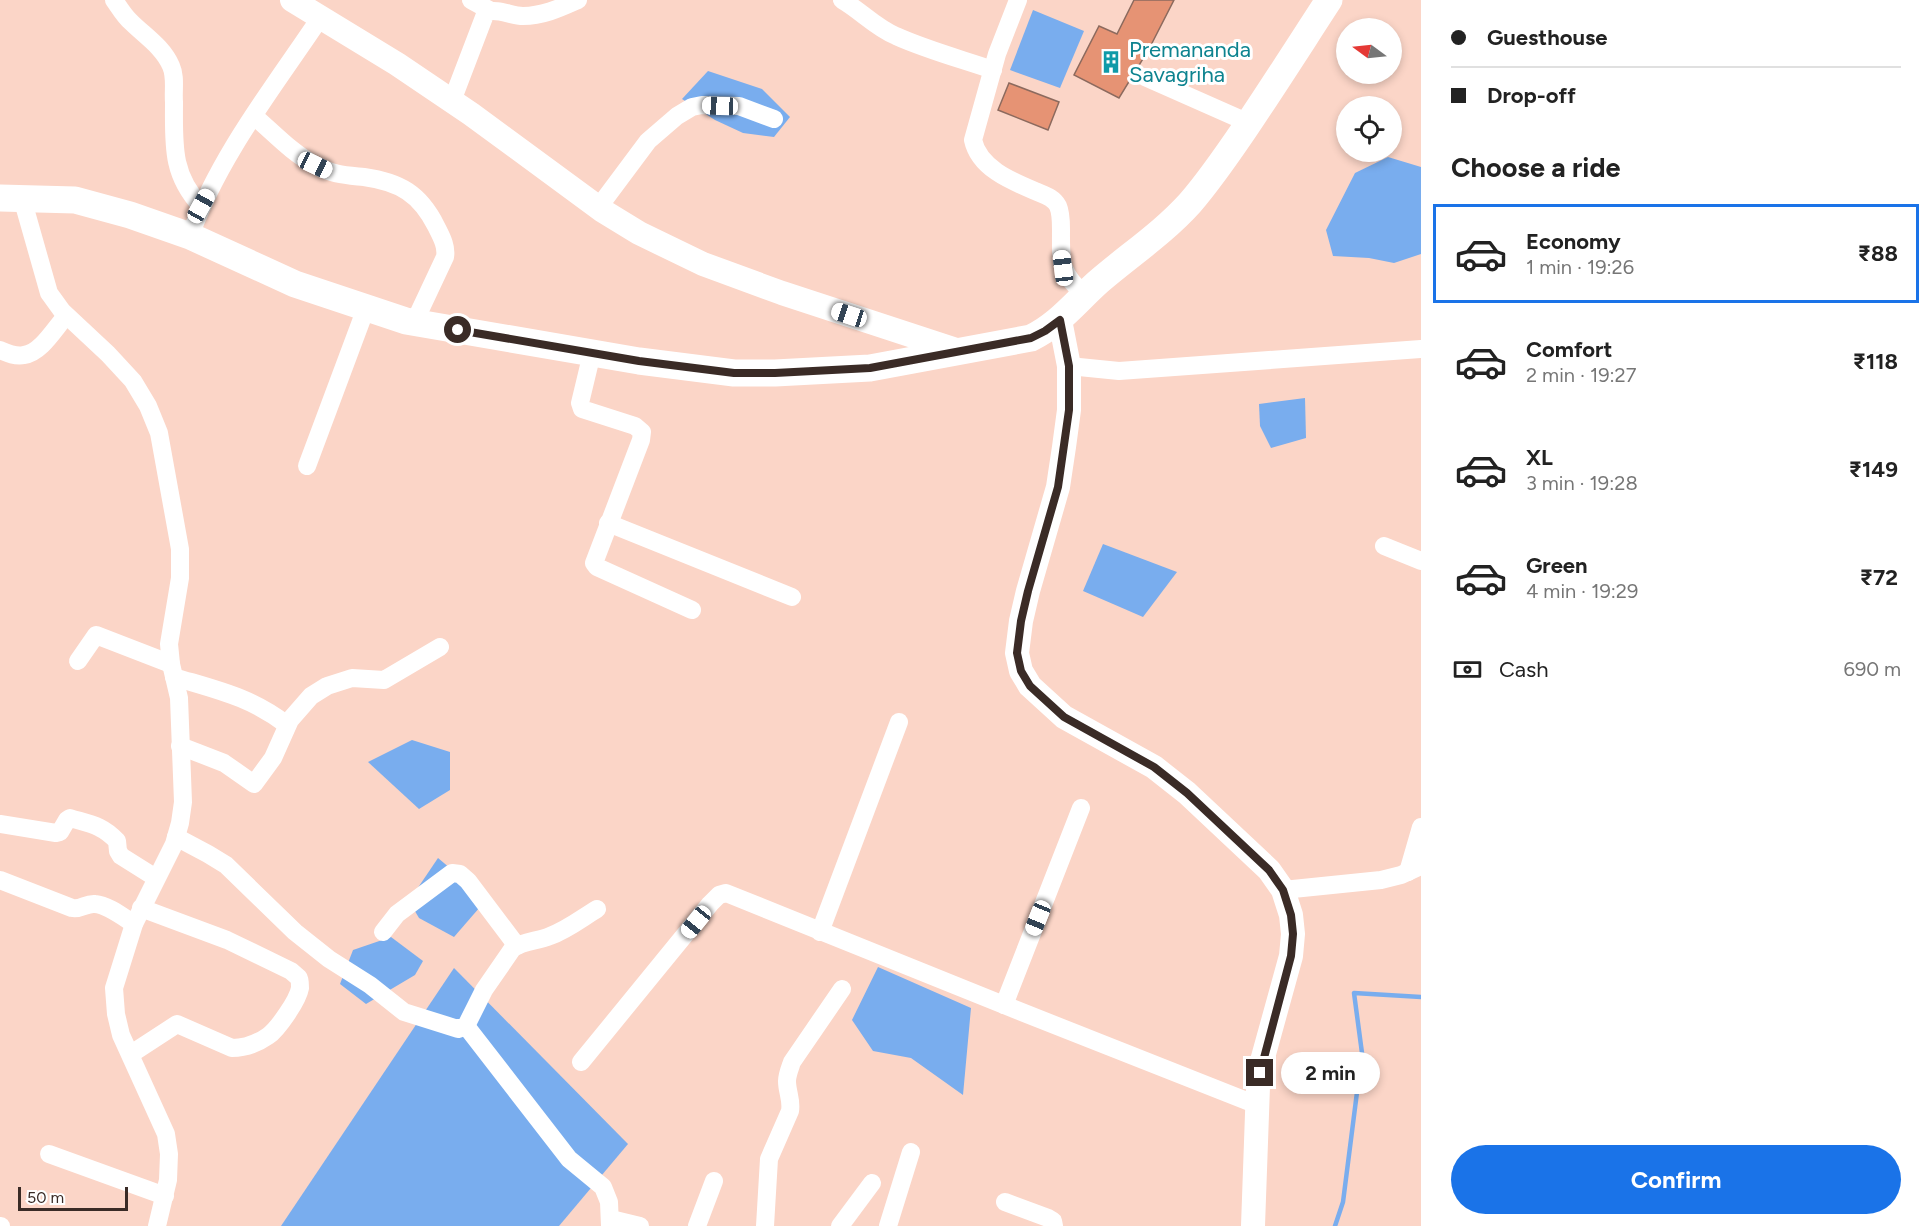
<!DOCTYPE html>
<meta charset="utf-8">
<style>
:root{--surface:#fff;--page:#f6f6f6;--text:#222;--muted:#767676;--line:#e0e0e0;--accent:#1a73e8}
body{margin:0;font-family:Figtree,sans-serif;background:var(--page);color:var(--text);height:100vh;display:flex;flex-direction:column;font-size:22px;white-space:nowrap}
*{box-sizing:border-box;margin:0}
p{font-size:20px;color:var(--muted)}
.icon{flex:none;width:33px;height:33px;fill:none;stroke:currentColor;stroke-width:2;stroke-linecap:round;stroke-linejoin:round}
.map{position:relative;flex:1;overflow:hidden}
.side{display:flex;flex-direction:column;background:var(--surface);width:510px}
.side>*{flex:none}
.banner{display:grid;align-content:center;height:132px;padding:0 30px;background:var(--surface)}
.needle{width:39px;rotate:285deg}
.controls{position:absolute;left:1336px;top:18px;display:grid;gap:12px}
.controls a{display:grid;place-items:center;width:66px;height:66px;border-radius:50%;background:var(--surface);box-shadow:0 3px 9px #0003;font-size:30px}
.scale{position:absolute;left:18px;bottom:15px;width:110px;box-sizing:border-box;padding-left:6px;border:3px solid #3a2b26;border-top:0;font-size:16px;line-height:21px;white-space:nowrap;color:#3a2b26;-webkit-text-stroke:4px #fff;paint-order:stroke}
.end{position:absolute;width:27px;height:27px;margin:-14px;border:8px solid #3a2b26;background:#fff;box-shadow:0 0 0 3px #fff}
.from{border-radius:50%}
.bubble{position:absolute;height:42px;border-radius:21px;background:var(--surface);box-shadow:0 3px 9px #0003;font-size:20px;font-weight:700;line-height:42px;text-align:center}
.car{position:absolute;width:18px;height:36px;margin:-18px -9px;border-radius:8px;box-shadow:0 0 4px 2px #0007;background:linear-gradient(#fff 24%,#345 0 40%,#fff 0 76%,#345 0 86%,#fff 0)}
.banner b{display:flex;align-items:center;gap:21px;height:57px;font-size:22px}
.banner b+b{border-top:2px solid var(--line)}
.banner i{width:15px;height:15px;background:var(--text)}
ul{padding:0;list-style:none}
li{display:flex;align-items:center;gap:18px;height:99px;margin:0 12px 9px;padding:0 18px;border:3px solid transparent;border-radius:0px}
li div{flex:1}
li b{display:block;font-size:22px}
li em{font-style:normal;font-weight:700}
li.current{border-color:var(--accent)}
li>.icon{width:54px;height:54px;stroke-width:1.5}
h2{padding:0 30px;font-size:27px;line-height:72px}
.pay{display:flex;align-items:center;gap:15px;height:66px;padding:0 30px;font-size:22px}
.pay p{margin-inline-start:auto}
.primary-button{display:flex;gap:12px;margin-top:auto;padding:12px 30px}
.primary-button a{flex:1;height:69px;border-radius:36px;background:var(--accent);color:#fff;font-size:24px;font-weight:700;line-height:69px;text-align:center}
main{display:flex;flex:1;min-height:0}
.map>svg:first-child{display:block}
</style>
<main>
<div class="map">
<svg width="1421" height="1226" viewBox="0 0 1421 1226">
<rect width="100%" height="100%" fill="#fbd5c7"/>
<!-- water -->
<g fill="#79adee">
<path d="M1033,10l51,21 -24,57 -50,-18z"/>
<path d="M708,71l54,18 28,28 -16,20 -31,-4 -28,-13 -33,-21z"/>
<path d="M1388,157l33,10v87l-27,9 -25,-5 -36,-2 -7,-26 29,-57z"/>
<path d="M1305,398l1,40 -35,10 -11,-22 -1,-22z"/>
<path d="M1103,544l74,28 -34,45 -60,-26z"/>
<path d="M412,740l38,12v38l-31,19 -51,-47z"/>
<path d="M438,858l25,21 17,28 -26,30 -35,-19 -10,-17z"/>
<path d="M391,937l32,24 -8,14 -49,29 -26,-20 13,-34z"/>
<path d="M878,967l93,41 -8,87 -52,-37 -38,-7 -21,-31z"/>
<path d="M454,968l174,176 -69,82h-278z"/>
</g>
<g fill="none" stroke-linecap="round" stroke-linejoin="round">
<!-- stream -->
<path stroke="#79adee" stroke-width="4.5" d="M1335,1226l8,-24 19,-149 -8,-60 67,4"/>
</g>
<!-- building -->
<g fill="#e69374" stroke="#8c6a5e" stroke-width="1.5">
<path d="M1134,0h40l-25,49 -30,49 -45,-23 25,-49 18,8z"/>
<path d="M1009,83l50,19 -11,28 -50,-20z"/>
</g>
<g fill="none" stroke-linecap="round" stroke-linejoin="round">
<!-- street -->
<g stroke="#fff" stroke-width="18">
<path d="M114,0c5,7 10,16 17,22 14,14 32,25 40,44 5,11 2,24 3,36 0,42 -3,72 27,104"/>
<path d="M471,0l20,11"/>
<path d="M842,0c19,11 34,28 54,36 31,14 65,23 97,34"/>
<path d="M1018,0l-21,54 -24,86c6,28 38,41 62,51 9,4 18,6 23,15 3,7 3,15 3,23 0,33 -2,43 24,66"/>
<path d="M1145,77l104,46"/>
<path d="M452,101l34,-89c12,-4 25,4 37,4 20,0 37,-8 55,-16"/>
<path d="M254,116c20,17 38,37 61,49 19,10 29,10 49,12 36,5 56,17 72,49 5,10 11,20 9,31l-31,66"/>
<path d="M22,198l27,95 13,18 46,43 25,27 15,25 11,27 21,116v29l-11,66 2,20 8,34 4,104 -3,21 -6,21 -40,80 -20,64 2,26 5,21 45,99 3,20 -1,26 -11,46"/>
<path d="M598,208l50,-67 29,-25 15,-9 10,-2 37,1 35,13"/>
<path d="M190,236c29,-80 83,-148 130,-218"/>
<path d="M0,350c7,3 16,7 24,5 17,-2 31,-27 42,-39"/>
<path d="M592,353l-12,50 2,6 53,17 7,6 -1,8 -47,123 3,4 95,43"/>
<path d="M1069,366l50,5 302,-22"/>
<path d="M307,466l59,-158"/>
<path d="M608,523l184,74"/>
<path d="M1384,546l37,15"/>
<path d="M78,661l18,-26 75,29"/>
<path d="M174,677c43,13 77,20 113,48"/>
<path d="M180,746l44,17 30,21 19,-26 17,-38 21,-24 16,-10 25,-8 32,2 56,-33"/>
<path d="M0,824l56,9 4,-1 7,-12 3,-2c20,6 32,7 47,23l1,10 3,5 35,22"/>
<path d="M176,837l32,17 18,11 69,67 34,27 41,26 34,27 54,17 8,-3 18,-36 29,-42c11,-7 25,-7 37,-12 17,-6 32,-18 47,-27"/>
<path d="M1408,872l13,-45"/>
<path d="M0,880l72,28c9,2 14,-5 23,-4 13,1 28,13 39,20"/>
<path d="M1283,890l98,-10 20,-5 20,-9"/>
<path d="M383,932l14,-18 55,-41 8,1 8,7 49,65"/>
<path d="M820,932l79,-210"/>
<path d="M1004,1005l77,-197"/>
<path d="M466,1026l103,133 34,28 6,15 1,24"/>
<path d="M131,1054l46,-30 55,24c13,0 26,-5 36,-12 10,-7 30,-36 32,-48 0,0 0,-9 -1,-10l-8,-7 -64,-31 -86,-32"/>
<path d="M581,1062l129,-158 9,-9 7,-2 278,112 253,100"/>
<path d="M49,1154l116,42"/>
<path d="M1005,1202l43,16 5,3 1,5"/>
<path d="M611,1219l29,7"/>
<path d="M0,1226h1"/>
<path d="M697,1226l17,-45"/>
<path d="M765,1226l4,-67 21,-48c2,-11 -3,-19 -3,-30 0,-6 3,-13 5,-19l50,-73"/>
<path d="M840,1226l32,-43"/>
<path d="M888,1226l23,-74"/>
</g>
<!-- secondary -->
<g stroke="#fff" stroke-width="24">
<path d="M292,0l105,64 74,50 132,97 36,22 64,31 79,29 177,58"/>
<path d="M1060,320l9,46v44l-5,37 -6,40 -30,104 -7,30 -4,32 4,18 9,15 34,31 90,50 33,26 82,77 14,20 8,25 2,19 -2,22 -29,105 -4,25 -5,140"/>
</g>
<!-- primary -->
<path stroke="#fff" stroke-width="27" d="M0,198l75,2 55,15 60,21 105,48 111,37 233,40 95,12h41l95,-5 161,-30c27,-13 44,-35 66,-55 31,-27 65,-49 93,-80 20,-23 37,-48 54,-73 29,-43 57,-87 85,-130"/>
</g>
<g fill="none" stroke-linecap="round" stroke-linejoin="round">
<!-- route -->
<path stroke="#3a2b26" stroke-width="8" d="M458,330l181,31 95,12h41l95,-5 161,-30 14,-7 15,-11 9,46v44l-11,77 -30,104 -7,30 -4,32 4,18 9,15 34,31 90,50 33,26 82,77 14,20 8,25 2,19 -2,22 -31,117"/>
</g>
<!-- icons -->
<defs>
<g id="building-bare" transform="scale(1.8)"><path d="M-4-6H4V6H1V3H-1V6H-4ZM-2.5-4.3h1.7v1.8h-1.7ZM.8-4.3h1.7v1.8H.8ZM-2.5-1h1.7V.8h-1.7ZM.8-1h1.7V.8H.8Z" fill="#0f9aa8" stroke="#fff" stroke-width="2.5" paint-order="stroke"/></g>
</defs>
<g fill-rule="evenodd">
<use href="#building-bare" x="1111" y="62"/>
</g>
<g text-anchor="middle" stroke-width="6" stroke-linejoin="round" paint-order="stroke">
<!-- culture labels -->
<g font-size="22" fill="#0d838f" stroke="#fff" text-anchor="start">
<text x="1129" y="57">Premananda<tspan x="1129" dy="25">Savagriha</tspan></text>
</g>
</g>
</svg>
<div class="controls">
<a><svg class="needle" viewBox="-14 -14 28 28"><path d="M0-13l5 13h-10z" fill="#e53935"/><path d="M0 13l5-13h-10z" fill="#767676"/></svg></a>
<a><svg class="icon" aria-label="locate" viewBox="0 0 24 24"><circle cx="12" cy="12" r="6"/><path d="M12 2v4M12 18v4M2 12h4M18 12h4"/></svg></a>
</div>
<div class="scale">50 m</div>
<i class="end from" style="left:458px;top:330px"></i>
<i class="end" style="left:1260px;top:1073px"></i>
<div class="bubble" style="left:1281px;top:1052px;width:99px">2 min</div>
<i class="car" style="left:720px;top:106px;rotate:272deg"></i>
<i class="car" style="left:315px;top:165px;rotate:115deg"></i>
<i class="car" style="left:201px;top:206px;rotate:29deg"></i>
<i class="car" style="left:1063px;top:268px;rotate:353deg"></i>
<i class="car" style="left:849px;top:315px;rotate:288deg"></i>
<i class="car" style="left:1038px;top:918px;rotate:202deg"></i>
<i class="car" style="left:696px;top:922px;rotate:219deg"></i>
</div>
<section class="side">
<div class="banner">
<b><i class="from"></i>Guesthouse</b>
<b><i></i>Drop-off</b>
</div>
<h2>Choose a ride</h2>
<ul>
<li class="current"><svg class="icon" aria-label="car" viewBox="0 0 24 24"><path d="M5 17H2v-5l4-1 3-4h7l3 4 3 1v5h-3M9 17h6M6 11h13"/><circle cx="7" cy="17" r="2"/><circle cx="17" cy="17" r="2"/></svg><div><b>Economy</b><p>1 min · 19:26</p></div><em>₹88</em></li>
<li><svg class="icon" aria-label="car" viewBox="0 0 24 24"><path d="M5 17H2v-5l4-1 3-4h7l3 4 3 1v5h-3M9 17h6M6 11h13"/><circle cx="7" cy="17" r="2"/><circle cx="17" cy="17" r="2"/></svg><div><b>Comfort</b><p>2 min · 19:27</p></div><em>₹118</em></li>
<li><svg class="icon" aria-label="car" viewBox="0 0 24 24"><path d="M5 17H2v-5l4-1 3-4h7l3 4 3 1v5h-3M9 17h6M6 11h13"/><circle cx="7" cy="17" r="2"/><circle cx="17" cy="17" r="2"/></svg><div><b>XL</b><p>3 min · 19:28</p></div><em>₹149</em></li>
<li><svg class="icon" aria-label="car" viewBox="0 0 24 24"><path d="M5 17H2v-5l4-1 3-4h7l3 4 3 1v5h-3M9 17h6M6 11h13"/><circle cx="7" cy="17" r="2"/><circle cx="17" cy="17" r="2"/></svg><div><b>Green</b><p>4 min · 19:29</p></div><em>₹72</em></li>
</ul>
<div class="pay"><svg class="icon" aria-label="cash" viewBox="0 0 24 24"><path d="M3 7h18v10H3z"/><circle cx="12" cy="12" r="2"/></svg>Cash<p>690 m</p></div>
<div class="primary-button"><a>Confirm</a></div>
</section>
</main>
